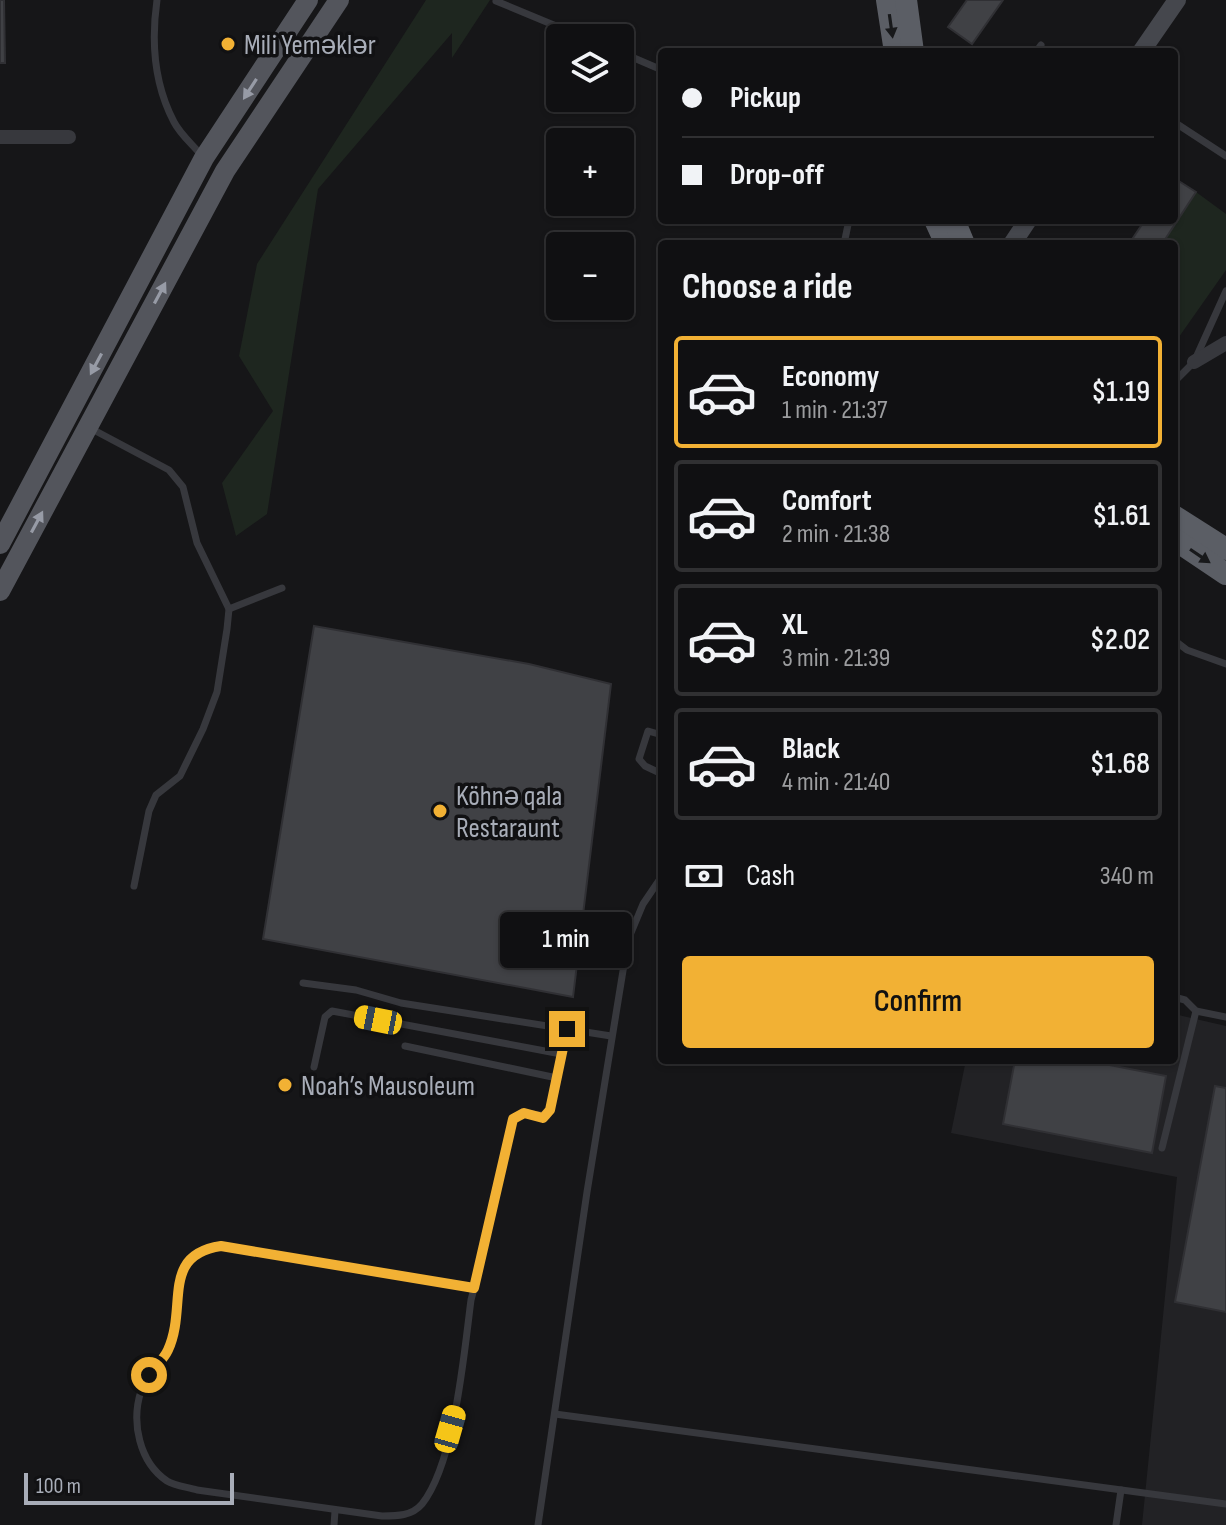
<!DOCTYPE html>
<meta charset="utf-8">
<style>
:root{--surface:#101012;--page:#19191b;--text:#f1f3f6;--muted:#9c9d9f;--line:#303032;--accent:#f2b134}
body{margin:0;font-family:"Sofia Sans Condensed",sans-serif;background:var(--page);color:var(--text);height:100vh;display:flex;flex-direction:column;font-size:30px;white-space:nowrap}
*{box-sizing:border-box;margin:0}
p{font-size:26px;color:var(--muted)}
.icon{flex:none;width:44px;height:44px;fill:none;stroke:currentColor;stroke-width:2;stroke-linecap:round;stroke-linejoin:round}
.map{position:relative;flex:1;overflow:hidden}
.side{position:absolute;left:658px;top:240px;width:520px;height:824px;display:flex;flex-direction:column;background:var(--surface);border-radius:8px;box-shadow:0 2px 6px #0004,0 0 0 2px var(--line)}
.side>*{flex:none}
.banner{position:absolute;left:658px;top:48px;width:520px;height:176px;border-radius:8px;box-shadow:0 2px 6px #0004,0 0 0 2px var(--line);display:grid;align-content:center;height:176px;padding:0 24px;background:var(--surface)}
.buttons{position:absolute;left:546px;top:24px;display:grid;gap:16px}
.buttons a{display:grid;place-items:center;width:88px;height:88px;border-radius:8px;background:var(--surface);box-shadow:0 2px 6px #0004,0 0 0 2px var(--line);font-size:40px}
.scale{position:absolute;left:24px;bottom:20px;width:210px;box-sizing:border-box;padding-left:8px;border:4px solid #a8adb8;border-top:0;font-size:22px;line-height:28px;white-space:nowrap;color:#a8adb8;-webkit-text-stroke:6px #111113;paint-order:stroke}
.end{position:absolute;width:36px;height:36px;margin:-18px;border:10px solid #f2b134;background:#111;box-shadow:0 0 0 4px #111}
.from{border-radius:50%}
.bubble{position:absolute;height:56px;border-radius:8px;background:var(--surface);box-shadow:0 2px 6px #0004,0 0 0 2px var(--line);font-size:26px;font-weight:600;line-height:56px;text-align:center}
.car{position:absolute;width:24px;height:48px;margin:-24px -12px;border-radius:10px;box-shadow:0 0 6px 2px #0007;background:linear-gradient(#f5c518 24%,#345 0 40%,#f5c518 0 76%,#345 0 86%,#f5c518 0)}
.banner b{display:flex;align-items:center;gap:28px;height:76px;font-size:30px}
.banner b+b{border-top:2px solid var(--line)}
.banner i{width:20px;height:20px;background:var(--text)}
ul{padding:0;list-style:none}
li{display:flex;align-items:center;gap:24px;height:112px;margin:0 16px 12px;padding:0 8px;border:4px solid var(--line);border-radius:8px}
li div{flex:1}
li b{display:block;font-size:30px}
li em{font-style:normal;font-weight:600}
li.current{border-color:var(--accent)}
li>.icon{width:72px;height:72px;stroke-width:1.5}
h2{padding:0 24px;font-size:36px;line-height:96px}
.pay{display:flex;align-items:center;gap:20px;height:88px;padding:0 24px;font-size:30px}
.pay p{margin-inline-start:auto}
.cta{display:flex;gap:16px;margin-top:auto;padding:16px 24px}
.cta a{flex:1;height:92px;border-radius:8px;background:var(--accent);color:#111;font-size:32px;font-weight:600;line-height:92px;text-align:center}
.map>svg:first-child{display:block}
</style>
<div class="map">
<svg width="1226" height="1525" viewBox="0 0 1226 1525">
<rect width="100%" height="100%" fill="#161618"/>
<!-- built -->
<path fill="#222225" d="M1174,1014l52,12v499h-84l35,-348 -226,-44 15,-73h208z"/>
<!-- green -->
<g fill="#1e261f">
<path d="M426,0h64l-38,58v-25l-134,156 -51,325 -31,22 -14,-53 51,-72 -34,-55 18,-92z"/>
<path d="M1196,192l30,22v56l-52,74v-100h-12z"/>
</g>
<!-- building -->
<g fill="#404145" stroke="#303034" stroke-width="2">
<path d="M0,0h4l1,63h-5z"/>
<path d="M967,0h36l-31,44 -24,-17z"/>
<path d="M1174,178l22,14 -34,52h-33l16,-24h29z"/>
<path d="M314,626l215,38 82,20 -38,313 -310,-58z"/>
<path d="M1015,1060h69l82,16 -14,77 -149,-29z"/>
<path d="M1215,1086l11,2v224l-51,-10z"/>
</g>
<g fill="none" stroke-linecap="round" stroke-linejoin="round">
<!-- service -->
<g stroke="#37383d" stroke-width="7">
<path d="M157,0c-6,42 -3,84 17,122 6,12 19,23 28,34"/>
<path d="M496,1l89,37"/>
<path d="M620,52l42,18"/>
<path d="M1036,52l5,-7"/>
<path d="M1174,122l52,34"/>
<path d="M844,244l5,-24"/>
<path d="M1174,382l20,-20 32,-71"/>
<path d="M90,428l79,42 14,17 14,56 32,66 -2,20 -10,63 -14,37 -23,47 -24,19 -7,16 -15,75"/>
<path d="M229,609l53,-21"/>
<path d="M1174,640l13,10 39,14"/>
<path d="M662,735l-14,-4 -9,28 6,7 17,8"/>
<path d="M303,983l53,7 45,13 210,33"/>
<path d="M1174,997l11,3 11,11 30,6"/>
<path d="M405,1046l152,32"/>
<path d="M314,1067l11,-50 7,-6 229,43 6,-25"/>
<path d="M1162,1148l34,-137"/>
<path d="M474,1288l-253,-42c-60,9 -34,61 -53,104 -7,15 -21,25 -27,41 -10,31 -2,71 26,90 8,5 20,6 30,9l185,26c15,0 30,0 40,-12 33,-42 42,-151 49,-204 16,-60 29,-120 42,-181l11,-6 23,3 8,-24 6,-38"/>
<path d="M555,1414l671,90"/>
<path d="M334,1525l1,-14"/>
<path d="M538,1525l49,-333 41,-252 15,-36 19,-28"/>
<path d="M1116,1525l5,-35"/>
</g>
<!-- minor -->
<g stroke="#37383d" stroke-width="14">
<path d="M0,137h69"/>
<path d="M1194,362l32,-19"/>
</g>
<!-- secondary -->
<g stroke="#45474d" stroke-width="18">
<path d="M1141,52l36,-52"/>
<path d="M1012,244l16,-24"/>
</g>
<!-- primary -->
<g stroke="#53555c" stroke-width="20">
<path d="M0,544l204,-386 104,-158"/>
<path d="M0,591l225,-420 114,-171"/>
</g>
<!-- trunk -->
<g stroke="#5b5e65" stroke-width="22">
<path d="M887,0l8,52"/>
<path d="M906,0l7,52"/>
<path d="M935,220l11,24"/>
<path d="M954,220l10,24"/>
<path d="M1174,516l52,33"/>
<path d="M1174,539l52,35"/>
</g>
</g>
<!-- one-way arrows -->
<defs><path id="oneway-solid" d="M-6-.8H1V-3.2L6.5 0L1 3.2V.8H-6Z" transform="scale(2)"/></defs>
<g fill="#18191b">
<use href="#oneway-solid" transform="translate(891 26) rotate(82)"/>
<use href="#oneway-solid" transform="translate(1200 556) rotate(34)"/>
</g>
<g fill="#979ba6">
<use href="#oneway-solid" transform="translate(250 89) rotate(123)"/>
<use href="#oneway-solid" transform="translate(160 293) rotate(-62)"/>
<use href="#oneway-solid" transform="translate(96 364) rotate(118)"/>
<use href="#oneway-solid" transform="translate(37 522) rotate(-62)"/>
</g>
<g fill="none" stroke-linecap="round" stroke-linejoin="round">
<!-- route -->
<path stroke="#f2b134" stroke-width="10" d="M149,1375c6,-8 15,-16 19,-25 20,-43 -8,-95 53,-104l253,42 39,-169 11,-6 19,5 7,-8 17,-81"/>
</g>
<!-- markers -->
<g fill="#f2b134" stroke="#111113" stroke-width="3">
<circle cx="228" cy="44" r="8"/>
<circle cx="440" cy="811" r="8"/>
<circle cx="285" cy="1085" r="8"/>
</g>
<g text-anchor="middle" stroke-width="7" stroke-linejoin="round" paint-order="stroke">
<!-- poi labels -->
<g font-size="28" fill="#a8adb8" stroke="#111113" text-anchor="start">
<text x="244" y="54">Mili Yeməklər</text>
<text x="456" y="805">Köhnə qala<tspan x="456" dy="32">Restaraunt</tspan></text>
<text x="301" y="1095">Noah’s Mausoleum</text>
</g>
</g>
</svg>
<div class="buttons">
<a><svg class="icon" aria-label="layers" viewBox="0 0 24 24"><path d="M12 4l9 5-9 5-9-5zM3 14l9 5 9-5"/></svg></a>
<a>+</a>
<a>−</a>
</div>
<div class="scale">100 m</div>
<i class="end from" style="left:149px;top:1375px"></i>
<i class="end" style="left:567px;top:1029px"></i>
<div class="bubble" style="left:500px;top:912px;width:132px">1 min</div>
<i class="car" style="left:378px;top:1020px;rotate:281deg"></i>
<i class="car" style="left:450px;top:1429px;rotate:16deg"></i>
<div class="banner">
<b><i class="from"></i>Pickup</b>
<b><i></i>Drop-off</b>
</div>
<section class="side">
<h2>Choose a ride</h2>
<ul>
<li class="current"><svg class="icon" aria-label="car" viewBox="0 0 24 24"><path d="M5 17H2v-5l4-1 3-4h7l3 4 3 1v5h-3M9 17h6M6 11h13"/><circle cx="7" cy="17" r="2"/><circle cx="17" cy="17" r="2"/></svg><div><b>Economy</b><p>1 min · 21:37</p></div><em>$1.19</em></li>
<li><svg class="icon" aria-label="car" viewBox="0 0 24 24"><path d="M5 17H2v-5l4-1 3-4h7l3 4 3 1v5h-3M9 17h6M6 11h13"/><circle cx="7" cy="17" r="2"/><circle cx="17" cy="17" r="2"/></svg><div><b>Comfort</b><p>2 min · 21:38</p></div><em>$1.61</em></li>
<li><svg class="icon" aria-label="car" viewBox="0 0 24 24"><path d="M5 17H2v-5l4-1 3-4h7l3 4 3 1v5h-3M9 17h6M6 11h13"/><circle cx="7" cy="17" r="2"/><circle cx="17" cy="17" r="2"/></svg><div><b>XL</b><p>3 min · 21:39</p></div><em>$2.02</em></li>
<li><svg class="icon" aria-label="car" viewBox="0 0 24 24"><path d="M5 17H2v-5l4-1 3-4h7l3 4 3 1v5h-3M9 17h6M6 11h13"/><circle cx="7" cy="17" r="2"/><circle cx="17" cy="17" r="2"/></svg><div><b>Black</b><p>4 min · 21:40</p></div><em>$1.68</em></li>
</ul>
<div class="pay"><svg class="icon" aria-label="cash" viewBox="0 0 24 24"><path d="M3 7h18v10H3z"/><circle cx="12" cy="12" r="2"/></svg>Cash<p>340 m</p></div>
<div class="cta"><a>Confirm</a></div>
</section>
</div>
